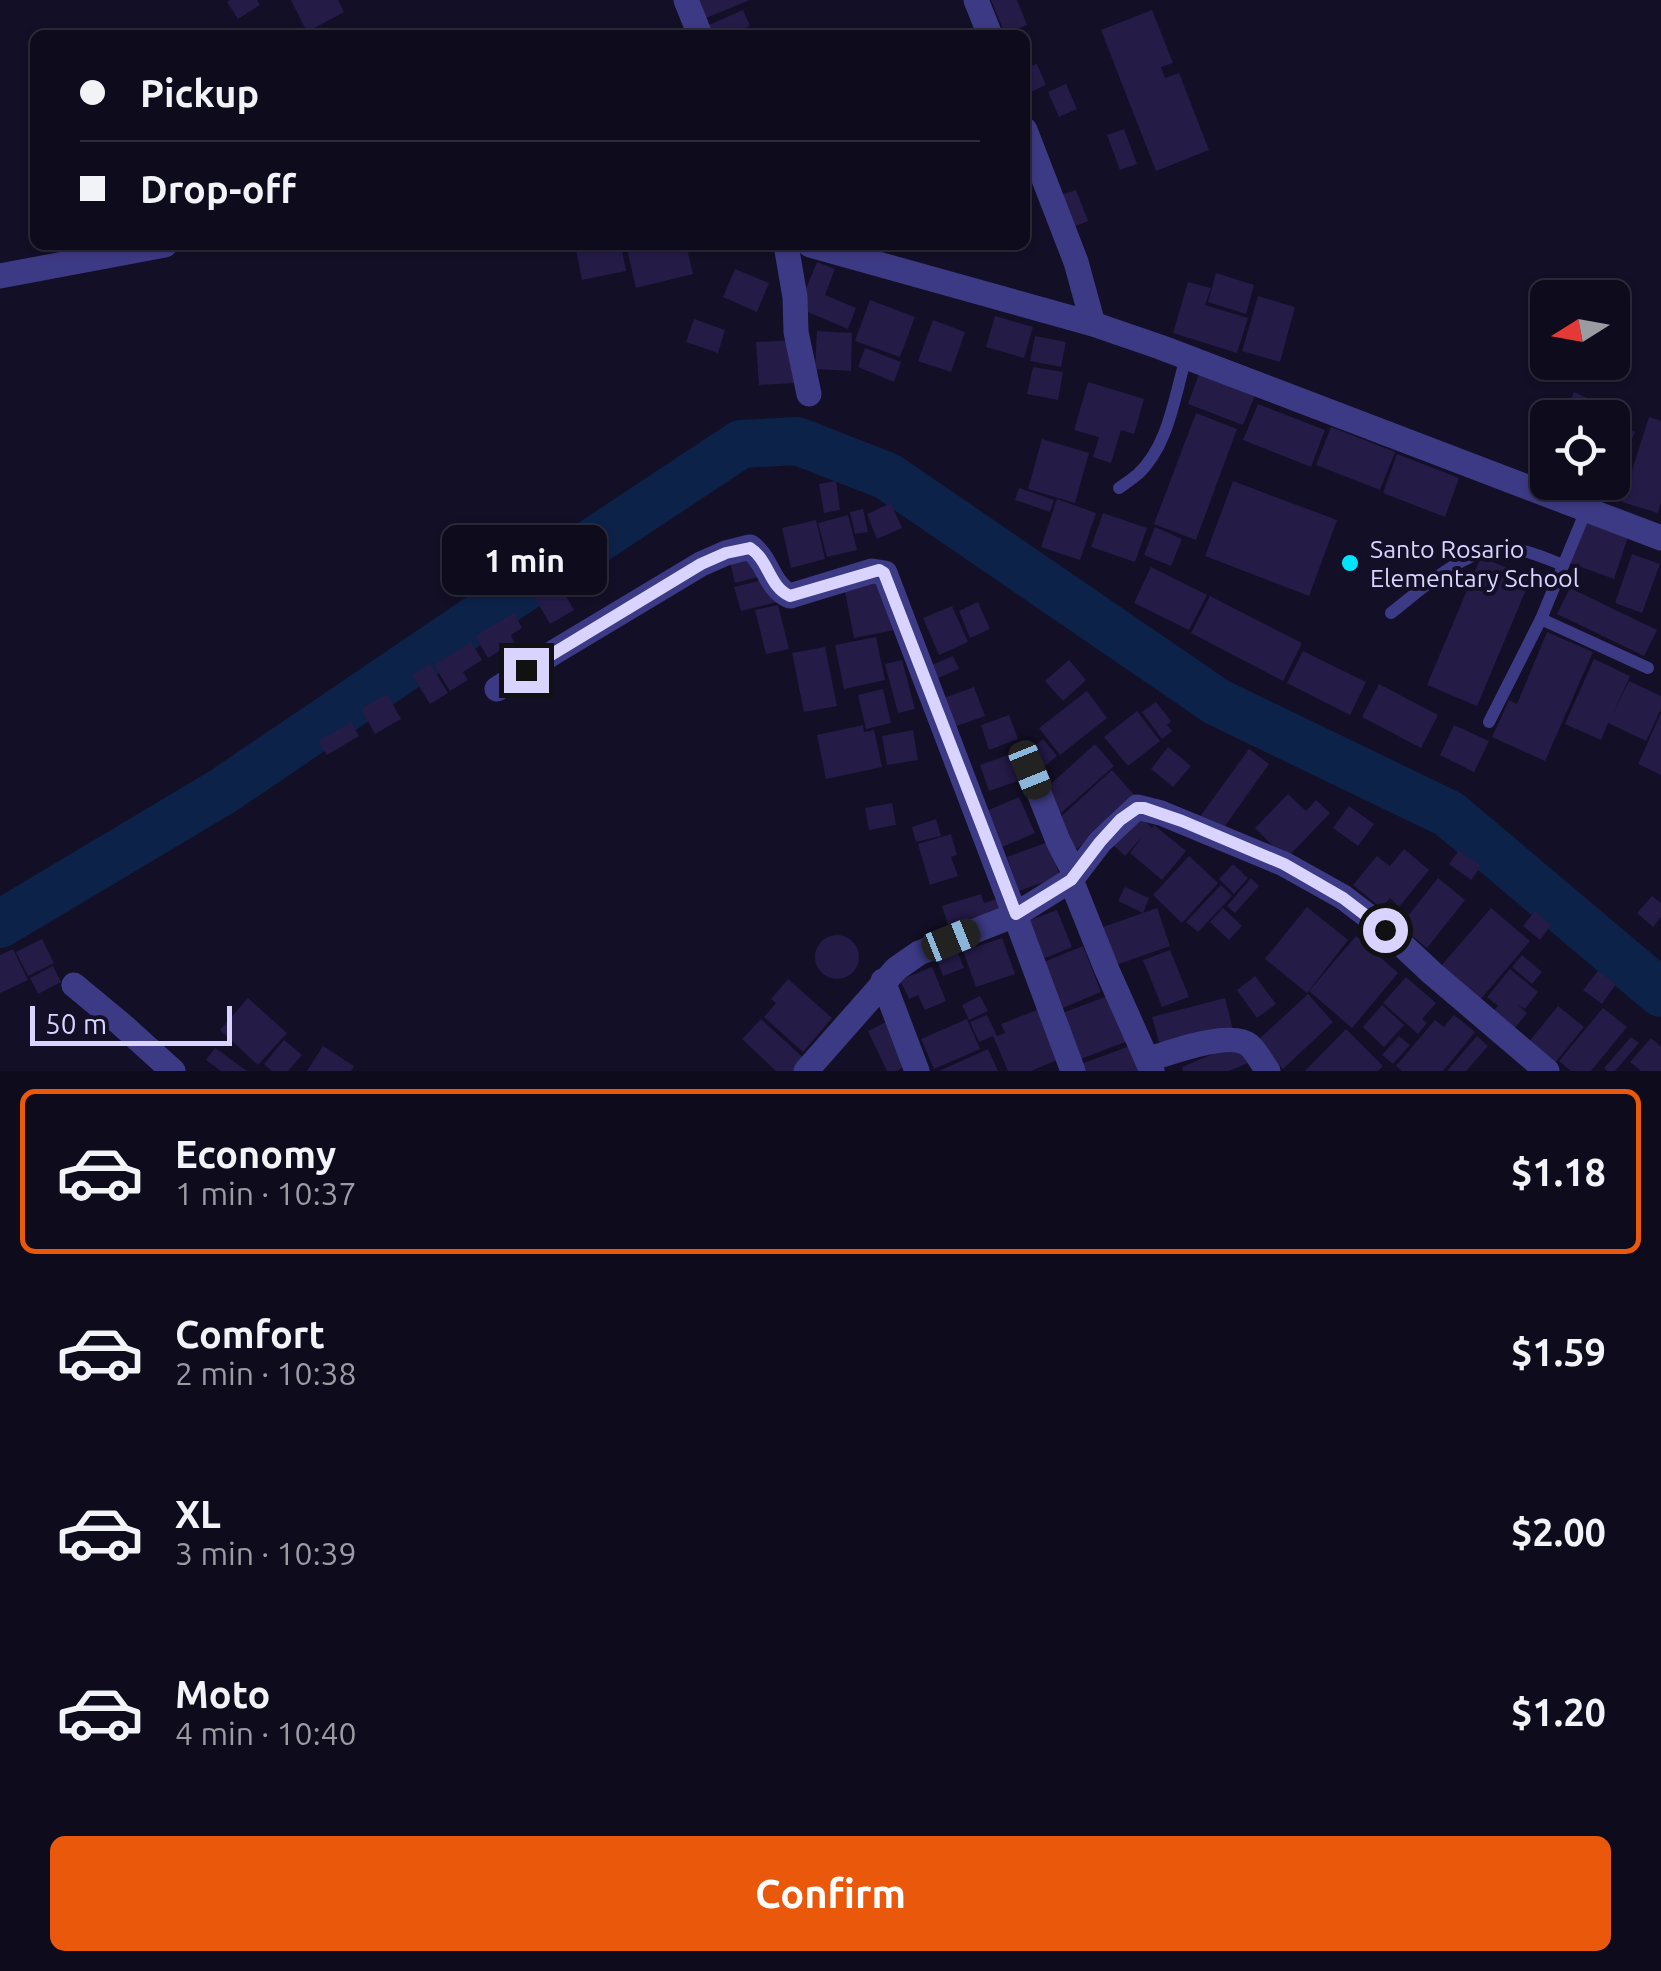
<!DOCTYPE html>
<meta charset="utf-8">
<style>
:root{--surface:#0e0b1c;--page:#1c1929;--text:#f1f3f6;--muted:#9b9ba3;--line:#2e2b3b;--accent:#ea580c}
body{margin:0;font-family:Ubuntu,sans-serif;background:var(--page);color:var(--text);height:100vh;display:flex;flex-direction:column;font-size:38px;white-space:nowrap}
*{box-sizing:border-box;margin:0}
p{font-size:32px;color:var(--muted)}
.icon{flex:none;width:55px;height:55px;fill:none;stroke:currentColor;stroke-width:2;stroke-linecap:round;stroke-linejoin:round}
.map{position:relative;height:1071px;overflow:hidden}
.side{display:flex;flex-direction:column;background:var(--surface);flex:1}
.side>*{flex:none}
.guide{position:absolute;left:30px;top:30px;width:1000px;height:220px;border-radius:15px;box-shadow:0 2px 8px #0004,0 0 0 2px var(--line);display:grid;align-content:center;height:220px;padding:0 50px;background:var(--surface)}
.needle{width:65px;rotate:259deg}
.fabs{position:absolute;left:1530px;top:280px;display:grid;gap:20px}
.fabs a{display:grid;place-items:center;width:100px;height:100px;border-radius:15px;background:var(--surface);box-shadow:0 2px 8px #0004,0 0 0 2px var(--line);font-size:50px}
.scale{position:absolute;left:30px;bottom:25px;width:202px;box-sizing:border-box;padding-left:10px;border:5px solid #d9d4ff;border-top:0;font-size:28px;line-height:35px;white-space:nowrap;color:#d9d4ff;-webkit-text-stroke:8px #130f26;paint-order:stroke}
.end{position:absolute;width:45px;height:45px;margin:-22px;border:12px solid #d9d4ff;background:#111;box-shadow:0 0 0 5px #111}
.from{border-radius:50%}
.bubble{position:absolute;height:70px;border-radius:15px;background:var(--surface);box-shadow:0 2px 8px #0004,0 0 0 2px var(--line);font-size:32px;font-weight:700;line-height:70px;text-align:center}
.car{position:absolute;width:30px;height:60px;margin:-30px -15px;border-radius:12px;box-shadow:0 0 8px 2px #0007;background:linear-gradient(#222 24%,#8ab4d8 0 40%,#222 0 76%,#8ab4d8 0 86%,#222 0)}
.guide b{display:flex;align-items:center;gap:35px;height:95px;font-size:38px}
.guide b+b{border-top:2px solid var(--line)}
.guide i{width:25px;height:25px;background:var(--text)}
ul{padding:18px 0 0;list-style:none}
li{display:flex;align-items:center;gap:30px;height:165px;margin:0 20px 15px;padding:0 30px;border:5px solid transparent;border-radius:15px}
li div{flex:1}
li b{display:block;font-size:38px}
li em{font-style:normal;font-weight:700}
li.on{border-color:var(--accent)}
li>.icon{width:90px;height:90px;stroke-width:1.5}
.button{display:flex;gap:20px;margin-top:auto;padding:20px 50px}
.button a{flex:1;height:115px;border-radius:15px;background:var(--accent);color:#fff;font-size:40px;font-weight:700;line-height:115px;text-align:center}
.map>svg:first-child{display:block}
</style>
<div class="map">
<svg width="1661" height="1071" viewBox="0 0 1661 1071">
<rect width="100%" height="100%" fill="#130f26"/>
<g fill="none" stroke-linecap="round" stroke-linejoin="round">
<!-- river -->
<path stroke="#0c2248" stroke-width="48" d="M0,924l223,-133 261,-177 257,-170 56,-3 90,35 330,226 232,112 212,179"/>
</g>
<!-- building -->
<g fill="#241b47">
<path d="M230,0h27l3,5 -22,14 -11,-17z"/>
<path d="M291,0h47l6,12 -37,20z"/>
<path d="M688,0h62l-54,22z"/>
<path d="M991,0h26l10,25 -22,9z"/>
<path d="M743,10l7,16 -20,9h-22l-4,-8z"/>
<path d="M1152,10l21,53 -12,4 4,11 14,-5 30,77 -53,21 -55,-141z"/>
<path d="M1037,64l9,21 -18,8 -3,-7v-18z"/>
<path d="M1066,84l11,25 -18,8 -11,-25z"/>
<path d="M1124,129l13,35 -17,6 -13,-35z"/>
<path d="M1076,190l12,31 -15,6 -12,-32z"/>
<path d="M575,245h46l5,26 -44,9z"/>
<path d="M626,245h60l7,29 -57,14z"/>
<path d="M817,262l18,7 -10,26 31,13 -8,21 -50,-21z"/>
<path d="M735,269l34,14 -12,29 -34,-15z"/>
<path d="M1216,273l38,12 -8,29 -38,-12z"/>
<path d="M1188,282l23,6 -6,17 43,13 -11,35 -64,-20z"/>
<path d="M1258,296l37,11 -15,55 -38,-11z"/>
<path d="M870,300l45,17 -15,40 -45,-16z"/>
<path d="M995,316l38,11 -9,31 -38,-11z"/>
<path d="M694,319l31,11 -7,23 -32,-11z"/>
<path d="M933,320l32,12 -14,40 -33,-11z"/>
<path d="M817,331l35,2 -1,38 -36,-2z"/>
<path d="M1035,336l31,6 -5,25 -31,-6z"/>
<path d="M794,340l2,43 -37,2 -3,-43z"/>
<path d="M865,348l36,14 -7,20 -36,-15z"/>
<path d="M1033,367l30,5 -5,28 -31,-6z"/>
<path d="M1199,374l56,21 -12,30 -55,-21z"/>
<path d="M1088,382l56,17 -10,35 -13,-4 -10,33 -18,-6 6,-20 -25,-7z"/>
<path d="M1574,392l17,8 -5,14 -18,-8z"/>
<path d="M1557,402l27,12 -1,4h-32z"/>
<path d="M1258,404l67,26 -14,37 -68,-27z"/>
<path d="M1196,413l41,16 -41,111 -42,-16z"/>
<path d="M1649,417l12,4v81l-3,11 -36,-11z"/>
<path d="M1612,422l23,10 -13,28 -7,-3 -3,6z"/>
<path d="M1331,427l64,25 -15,38 -64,-25z"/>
<path d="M1042,439l47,14 -14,50 -47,-14z"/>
<path d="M1397,454l62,24 -14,39 -62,-24z"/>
<path d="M836,481l4,29 -16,3 -5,-29z"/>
<path d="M1233,481l104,39 -28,76 -104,-40z"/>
<path d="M1019,488l35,12 -4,12 -35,-12z"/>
<path d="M1057,499l39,14 -16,47 -39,-13z"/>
<path d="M891,503l11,25 -25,11 -10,-25z"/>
<path d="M863,509l5,23 -13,2 -5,-22z"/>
<path d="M1103,513l44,15 -12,34 -44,-15z"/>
<path d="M848,515l9,35 -30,7 -9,-34z"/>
<path d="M816,520l9,39 -34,9 -9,-40z"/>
<path d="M1585,521l43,16 -14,42 -44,-16z"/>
<path d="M1155,527l27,12 -11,27 -27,-11z"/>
<path d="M1632,554l28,10 -18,49 -27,-10z"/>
<path d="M757,555l5,21 -27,7 -5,-21z"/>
<path d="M1481,557l50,21 -54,128 -50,-21z"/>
<path d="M1151,567l56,28 -18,35 -55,-27z"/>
<path d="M770,578l7,24 -36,9 -7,-24z"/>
<path d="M885,579l10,51 -41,8 -10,-51z"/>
<path d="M559,584l15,26 -24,14 -15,-26z"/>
<path d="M1570,588l87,42 -13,26 -87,-42z"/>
<path d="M1210,596l92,47 -19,38 -92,-48z"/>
<path d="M978,602l12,27 -20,9 -11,-27z"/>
<path d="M778,605l11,44 -23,5 -11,-44z"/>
<path d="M952,606l16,36 -29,13 -16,-37z"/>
<path d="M514,613l8,15 -11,7 3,7 -26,16 -13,-22z"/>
<path d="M1547,632l46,20 -48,109 -53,-24 17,-37 8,4z"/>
<path d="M876,637l9,43 -41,9 -9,-44z"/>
<path d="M471,642l11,18 -19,12 5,8 -18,11 -16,-26z"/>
<path d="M825,647l12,59 -33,6 -12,-59z"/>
<path d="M1303,651l63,31 -16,33 -63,-32z"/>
<path d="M953,656l6,13 -31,13 -6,-13z"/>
<path d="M1594,659l36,17 -18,40 17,-35 32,15v13l-15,32 -38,-18 -7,17 -36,-16z"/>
<path d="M902,660l13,49 -17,4 -13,-49z"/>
<path d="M1069,660l17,20 -23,21 -18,-20z"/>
<path d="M430,664l18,29 -18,11 -18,-29z"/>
<path d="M1379,684l59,31 -17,33 -59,-31z"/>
<path d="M974,687l11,29 -31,11 -10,-29z"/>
<path d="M883,689l8,34 -25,6 -8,-34z"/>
<path d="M1087,691l20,27 -47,37 -21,-27z"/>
<path d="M387,694l14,25 -26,15 -14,-25z"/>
<path d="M1156,702l15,19 -4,4 5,6 -10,8 -20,-27z"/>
<path d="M1137,711l23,30 -32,25 -24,-29z"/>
<path d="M1661,713v62l-23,-11z"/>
<path d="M1009,715l9,24 -29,11 -8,-25z"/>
<path d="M351,722l8,14 -32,19 -9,-14z"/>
<path d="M863,725l1,7 10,-2 8,37 -56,12 -9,-44z"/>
<path d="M1454,725l35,16 -15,31 -34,-17z"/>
<path d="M913,730l5,30 -31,5 -5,-29z"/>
<path d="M1043,739l14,17 -18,15 -14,-17z"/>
<path d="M1095,744l19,22 -53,47 -19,-21z"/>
<path d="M1168,747l23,19 -18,21 -22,-18z"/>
<path d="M1249,749l20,15 -49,69 -21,-15z"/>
<path d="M1008,755l10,26 -29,10 -9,-26z"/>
<path d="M1112,770l24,27 -59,52 -23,-26z"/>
<path d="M1288,794l18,17 10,-11 14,13 -44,46 -31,-31z"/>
<path d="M1019,797l16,36 -35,15 -16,-36z"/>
<path d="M892,803l4,22 -27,5 -4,-22z"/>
<path d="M1349,806l25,18 -16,22 -25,-18z"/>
<path d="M1138,814l14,14 2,-3 32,26 -24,29 -32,-27 13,-17 -18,20 -14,-13z"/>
<path d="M936,819l5,17 -25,6 -4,-15z"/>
<path d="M951,834l6,21 -6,2 7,19 -28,9 -12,-41z"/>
<path d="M1048,842l12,34 -41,15 -12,-34z"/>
<path d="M1404,849l25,21 -30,37 -9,-9 -9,10 -28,-23 24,-29 13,10z"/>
<path d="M1459,850l22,16 -10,14 -22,-16z"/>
<path d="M1189,856l29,27 -36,40 -29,-28z"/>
<path d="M1233,864l15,14 -14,16 -15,-15z"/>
<path d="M1251,878l8,8 -24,27 -8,-7z"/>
<path d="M1438,878l27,22 -38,48 -27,-22z"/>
<path d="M1221,885l11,11 -34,36 -12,-10z"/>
<path d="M1125,887l24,11 -6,15 -25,-12z"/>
<path d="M981,894l3,9 13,-4 6,19 -52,17 -9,-29z"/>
<path d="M1652,896l9,7v14l-8,10 -16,-14z"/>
<path d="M1307,907l41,33 -41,53 -42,-34z"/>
<path d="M1157,908l13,38 -54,19 -13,-38z"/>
<path d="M1223,908l19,18 -13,14 -19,-18z"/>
<path d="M1491,908l39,33 -50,59 -39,-34z"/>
<path d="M1057,910l15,37 -34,14 -15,-38z"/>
<path d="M1535,911l16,14 -11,15 -17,-14z"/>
<circle cx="837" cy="957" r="22"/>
<path d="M1356,936l42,37 -46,55 -43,-37z"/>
<path d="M1002,938l13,36 -39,13 -13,-36z"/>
<path d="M42,939l12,24 -26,13 -12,-24z"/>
<path d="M1083,946l18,46 -43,18 -19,-46z"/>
<path d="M13,949l15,31 -28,13v-38z"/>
<path d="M1170,950l19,47 -27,10 -19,-47z"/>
<path d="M958,953l6,15 -21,8 -6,-16z"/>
<path d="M1522,955l20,17 -10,12 -20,-17z"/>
<path d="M53,966l8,16 -23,12 -8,-16z"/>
<path d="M932,967l14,34 -21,9 -7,-15 -9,4 -9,-19z"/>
<path d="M1510,969l28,23 -13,17 -8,-5 10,9 -13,16 -21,-17 5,-6 -11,-9z"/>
<path d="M1598,971l18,13 -14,20 -19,-14z"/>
<path d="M1255,976l21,28 -19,14 -20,-28z"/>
<path d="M1406,977l30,26 -14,16 5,4 -9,11 -35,-31z"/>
<path d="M788,979l44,39 -29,34 -39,-35 12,-14 -5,-4z"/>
<path d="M1308,994l25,28 -50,47 -26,-28z"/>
<path d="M1110,995l18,46 -50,19 -18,-46z"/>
<path d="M980,996l8,15 -19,9 -7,-15z"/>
<path d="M248,998l39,35 -29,32 -38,-35z"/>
<path d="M1225,998l8,32 -72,19 -9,-32z"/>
<path d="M1382,1005l22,20 -20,22 -21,-20z"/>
<path d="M1558,1006l26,21 -30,37 -26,-21z"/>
<path d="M1603,1008l24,19 -36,44h-20l-12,-10z"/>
<path d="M1037,1010l25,48 -31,13h-23l-15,-35 -14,6 -9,-20 17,-7 10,21 8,-3 -4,-9z"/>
<path d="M1454,1015l21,17 -32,39h-41l-6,-5 39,-46 9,7z"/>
<path d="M761,1019l47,43 -8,9h-24l-34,-32z"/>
<path d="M967,1019l13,30 -46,20 -13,-30z"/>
<path d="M890,1020l20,44 -14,7h-9l-19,-40z"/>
<path d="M1346,1029l37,37 -5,5h-73z"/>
<path d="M1399,1036l11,9 -17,19 -11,-9z"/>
<path d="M1477,1036l11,10 -22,25h-19z"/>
<path d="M1631,1037l8,6 -24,28h-8l-3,-3z"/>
<path d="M1651,1038l10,9v24h-20l-11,-9z"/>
<path d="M284,1040l18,15 -14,16h-16l-8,-7z"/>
<path d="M1239,1043l9,20 -19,8h-46l-1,-4z"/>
<path d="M323,1046l31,20 -3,5h-44z"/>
<path d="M1130,1046l9,25h-58l-3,-6z"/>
<path d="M215,1048l32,23h-26l-15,-11z"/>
<path d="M988,1049l10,22h-59z"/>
</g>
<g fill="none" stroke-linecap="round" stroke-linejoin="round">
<!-- lane -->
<g stroke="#3d3a85" stroke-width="12">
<path d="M1119,488c6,-4 13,-9 19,-14 31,-29 36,-77 48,-116"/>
<path d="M1391,613c31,-24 77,-68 118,-64 19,1 36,9 54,16"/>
<path d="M1541,619l107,49"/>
<path d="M1489,722l52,-103 46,-111"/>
</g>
<!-- street -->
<g stroke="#3d3a85" stroke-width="25">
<path d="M686,0l14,35"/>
<path d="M976,0l14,35"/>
<path d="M1025,130l51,132 17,62"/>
<path d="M786,245l9,52 1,35 13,62"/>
<path d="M810,245l283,79 67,23 501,191"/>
<path d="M0,276l165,-31"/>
<path d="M497,689l59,-38 145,-87 25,-11 24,-6c18,13 19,40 40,49l82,-25 13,2 130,342 -96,38 -23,16 -90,102"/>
<path d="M1030,770l28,71 17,33"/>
<path d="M1071,880l36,90 45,101"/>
<path d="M883,981l34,90"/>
<path d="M74,985l47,39 52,47"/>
<path d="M1147,1060c21,-7 84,-30 102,-15 7,6 13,18 19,26"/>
<path d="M1073,1071l-58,-156 56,-35 29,-38 37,-35 24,6 123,51 59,33 42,32 47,44 115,98"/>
</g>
</g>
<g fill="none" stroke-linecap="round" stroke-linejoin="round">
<!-- route -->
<path stroke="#d9d4ff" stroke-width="12" d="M526,670l175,-106 25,-11 24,-5c19,12 19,39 40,48l89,-26 5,3 132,341 55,-34 29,-38 20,-22 17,-12h7l38,13 102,43 59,34 42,32"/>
</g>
<!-- markers -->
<circle fill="#00e5ff" stroke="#130f26" stroke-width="4" cx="1350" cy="563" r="10"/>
<g text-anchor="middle" stroke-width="8" stroke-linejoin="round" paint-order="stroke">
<!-- poi labels -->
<g font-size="25" fill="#d9d4ff" stroke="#130f26" text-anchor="start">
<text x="1370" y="558">Santo Rosario<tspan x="1370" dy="29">Elementary School</tspan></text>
</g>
</g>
</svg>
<div class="fabs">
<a><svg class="needle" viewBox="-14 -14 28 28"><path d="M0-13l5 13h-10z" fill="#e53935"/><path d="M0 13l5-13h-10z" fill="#9b9ba3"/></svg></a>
<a><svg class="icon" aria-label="locate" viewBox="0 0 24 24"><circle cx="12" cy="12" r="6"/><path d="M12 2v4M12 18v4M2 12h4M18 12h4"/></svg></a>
</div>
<div class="scale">50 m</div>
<i class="end from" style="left:1385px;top:930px"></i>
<i class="end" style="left:526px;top:670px"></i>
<div class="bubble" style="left:442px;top:525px;width:165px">1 min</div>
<i class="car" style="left:1030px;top:770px;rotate:158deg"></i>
<i class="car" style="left:951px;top:940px;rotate:68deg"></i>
<div class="guide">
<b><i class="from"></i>Pickup</b>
<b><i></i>Drop-off</b>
</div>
</div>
<section class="side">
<ul>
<li class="on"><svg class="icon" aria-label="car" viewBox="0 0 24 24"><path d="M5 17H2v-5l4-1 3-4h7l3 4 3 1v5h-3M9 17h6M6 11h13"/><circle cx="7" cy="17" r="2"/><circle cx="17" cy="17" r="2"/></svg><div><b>Economy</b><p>1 min · 10:37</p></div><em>$1.18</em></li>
<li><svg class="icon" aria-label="car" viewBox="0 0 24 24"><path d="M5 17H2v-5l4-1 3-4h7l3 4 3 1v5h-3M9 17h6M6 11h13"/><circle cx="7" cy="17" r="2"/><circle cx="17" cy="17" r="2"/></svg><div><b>Comfort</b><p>2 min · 10:38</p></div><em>$1.59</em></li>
<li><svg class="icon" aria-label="car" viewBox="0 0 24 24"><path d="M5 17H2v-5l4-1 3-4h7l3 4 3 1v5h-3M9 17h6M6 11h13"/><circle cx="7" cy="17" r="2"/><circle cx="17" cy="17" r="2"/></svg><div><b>XL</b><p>3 min · 10:39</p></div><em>$2.00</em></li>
<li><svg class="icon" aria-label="car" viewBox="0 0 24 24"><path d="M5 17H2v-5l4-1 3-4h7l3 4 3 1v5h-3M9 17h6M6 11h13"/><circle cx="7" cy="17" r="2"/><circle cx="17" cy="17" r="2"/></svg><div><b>Moto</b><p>4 min · 10:40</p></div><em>$1.20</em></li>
</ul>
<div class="button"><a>Confirm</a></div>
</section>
